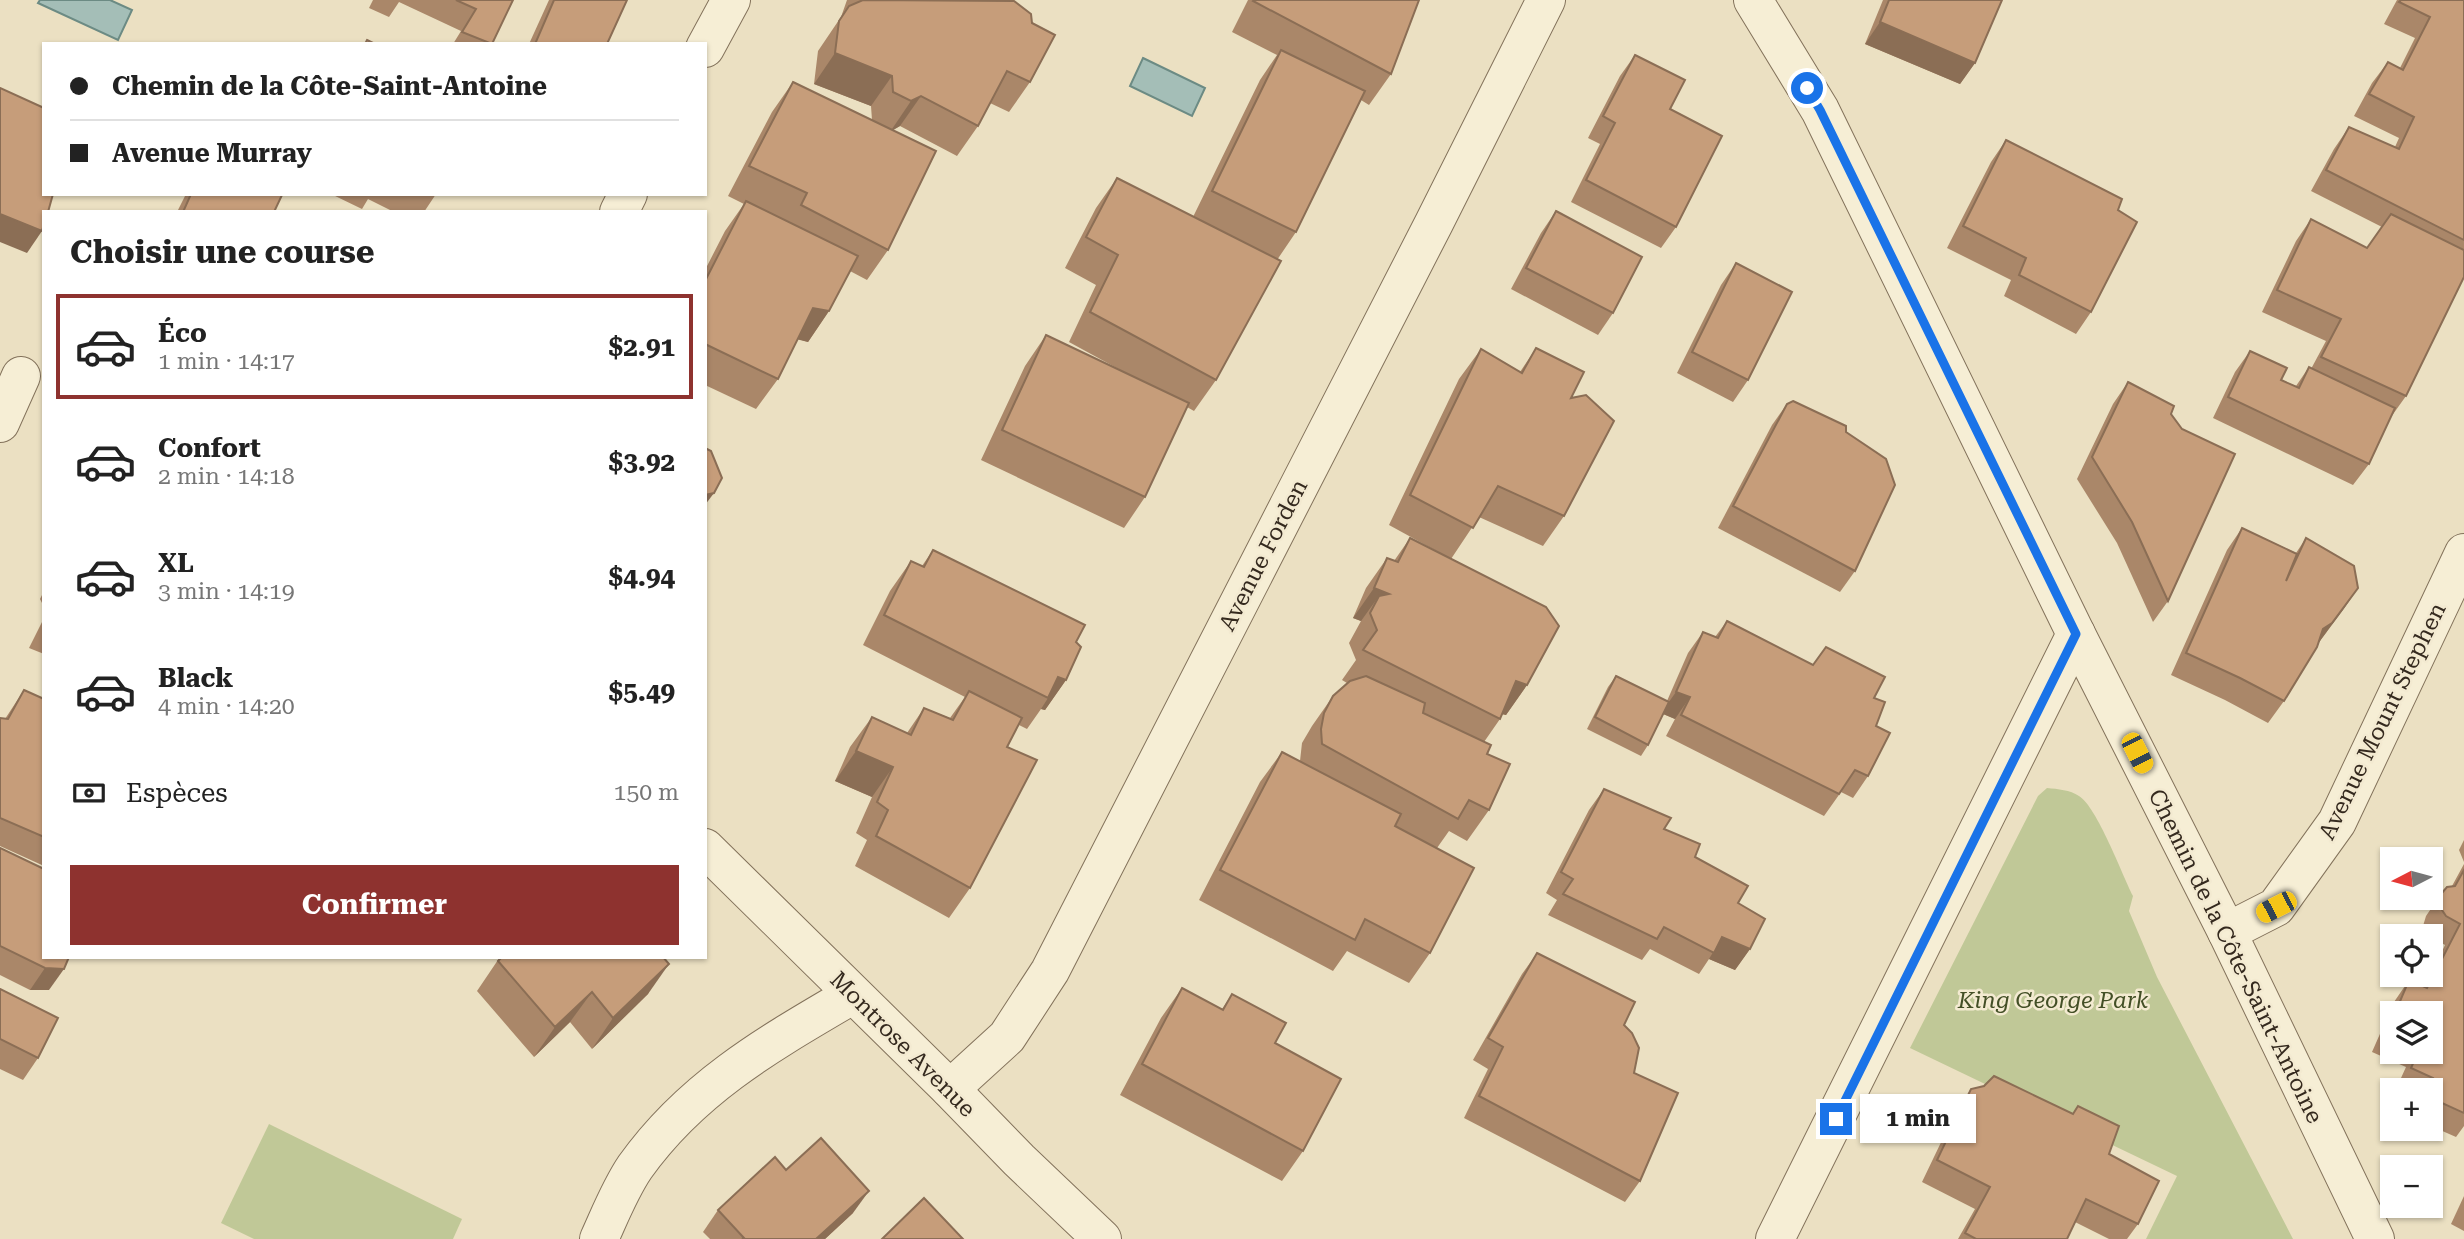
<!DOCTYPE html>
<html lang="fr">
<meta charset="utf-8">
<style>
:root{--surface:#fff;--page:#f6f6f6;--text:#222;--muted:#767676;--line:#e0e0e0;--accent:#8e322f}
body{margin:0;font-family:"Roboto Serif",serif;background:var(--page);color:var(--text);height:100vh;display:flex;flex-direction:column;font-size:26px;white-space:nowrap}
*{box-sizing:border-box;margin:0}
p{font-size:23px;color:var(--muted)}
.icon{flex:none;width:38px;height:38px;fill:none;stroke:currentColor;stroke-width:2;stroke-linecap:round;stroke-linejoin:round}
.map{position:relative;flex:1;overflow:hidden}
.panel{position:absolute;left:42px;top:210px;width:665px;height:749px;display:flex;flex-direction:column;background:var(--surface);border-radius:0px;box-shadow:0 2px 5px #0004}
.panel>*{flex:none}
.guide{position:absolute;left:42px;top:42px;width:665px;height:154px;border-radius:0px;box-shadow:0 2px 5px #0004;display:grid;align-content:center;height:154px;padding:0 28px;background:var(--surface)}
.needle{width:46px;rotate:264deg}
.fabs{position:absolute;left:2380px;top:847px;display:grid;gap:14px}
.fabs a{display:grid;place-items:center;width:63px;height:63px;border-radius:0px;background:var(--surface);box-shadow:0 2px 5px #0004;font-size:35px}
.end{position:absolute;width:32px;height:32px;margin:-16px;border:9px solid #1a73e8;background:#fff;box-shadow:0 0 0 4px #fff}
.from{border-radius:50%}
.bubble{position:absolute;height:49px;border-radius:0px;background:var(--surface);box-shadow:0 2px 5px #0004;font-size:23px;font-weight:700;line-height:49px;text-align:center}
.car{position:absolute;width:21px;height:42px;margin:-21px -10px;border-radius:9px;box-shadow:0 0 5px 2px #0007;background:linear-gradient(#f5c518 24%,#345 0 40%,#f5c518 0 76%,#345 0 86%,#f5c518 0)}
.guide b{display:flex;align-items:center;gap:24px;height:66px;font-size:26px}
.guide b+b{border-top:2px solid var(--line)}
.guide i{width:18px;height:18px;background:var(--text)}
ul{padding:0;list-style:none}
li{display:flex;align-items:center;gap:21px;height:105px;margin:0 14px 10px;padding:0 14px;border:4px solid transparent;border-radius:0px}
li div{flex:1}
li b{display:block;font-size:26px}
li em{font-style:normal;font-weight:700}
li.active{border-color:var(--accent)}
li>.icon{width:63px;height:63px;stroke-width:1.5}
h2{padding:0 28px;font-size:32px;line-height:84px}
.pay{display:flex;align-items:center;gap:18px;height:77px;padding:0 28px;font-size:26px}
.pay p{margin-inline-start:auto}
.primary-button{display:flex;gap:14px;margin-top:auto;padding:14px 28px}
.primary-button a{flex:1;height:80px;border-radius:0px;background:var(--accent);color:#fff;font-size:28px;font-weight:700;line-height:80px;text-align:center}
.map>svg:first-child{display:block}
</style>
<div class="map">
<svg width="2464" height="1239" viewBox="0 0 2464 1239">
<rect width="100%" height="100%" fill="#ebe0c2"/>
<!-- green -->
<g fill="#c0c897">
<path d="M2047,788c11,1 23,2 32,8 18,11 43,78 54,100l-4,15 28,66 136,262h-147l31,-63 -267,-128 128,-252z"/>
<path d="M269,1124l193,95 -9,20h-199l-33,-16z"/>
</g>
<!-- water -->
<g fill="#a4beb7" stroke="#6c8b84" stroke-width="2">
<path d="M40,0h70l22,10 -14,30 -80,-37z"/>
<path d="M1143,58l62,30 -13,28 -62,-30z"/>
</g>
<g fill="none" stroke-linecap="round" stroke-linejoin="round">
<!-- minor casing -->
<g stroke="#83725b" stroke-width="40">
<g id="minor">
<path d="M1753,0l67,110 256,524 151,298 148,307"/>
<path d="M705,48l26,-48"/>
<path d="M619,212l9,-18"/>
<path d="M0,423l21,-47"/>
<path d="M705,848l245,241 69,71 83,79"/>
<path d="M2227,932l49,-25 61,-85 127,-269"/>
<path d="M950,1089l57,-52 43,-66 384,-748 112,-223"/>
<path d="M599,1239c11,-24 21,-50 36,-72 57,-80 135,-124 217,-172"/>
<path d="M1775,1239l301,-605"/>
</g>
</g>
<!-- minor -->
<use href="#minor" stroke="#f6eed5" stroke-width="38"/>
</g>
<!-- wall -->
<g fill="#aa8769" fill-rule="evenodd">
<path d="M373,0h140l-21,44h-39l8,-13 -62,-29 -10,15 -20,-9z"/>
<path d="M549,0h78l-20,44h-78z"/>
<path d="M847,0h156l27,82 -21,30 -19,-9 -12,23 -21,30 -57,-30 -8,4 -4,120 -21,30 -17,-9 -21,40 -21,31 -10,-3 -20,40 -22,30 -51,-24v-115l20,-39 19,-27 -16,-8 44,-84 21,-30 79,38 -1,-14 -57,-22 4,-33 23,-34z"/>
<path d="M1248,0h171l-28,74 -22,31 -8,-5 -65,132 -19,28 -61,120 -22,31 -7,-4 -42,90 -21,31 -143,-68 44,-94 21,-31 78,37 -55,-30 27,-57 -31,-17 31,-60 21,-30 76,39 67,-137 17,-25 -45,-23z"/>
<path d="M1883,0h119l-27,63 -15,21 -95,-40z"/>
<path d="M2397,0h67v277l-58,119 -15,21 -22,47 -16,21 -140,-67 22,-46 15,-21 31,29 15,6 13,-19 2,2 15,-28 -64,-29 34,-71 15,-22 56,29 15,-21 -71,-36 23,-42 15,-22 46,20 4,-9 -45,-22 18,-33 16,-21 12,6 15,-30 -31,-14z"/>
<path d="M1635,55l35,54 6,118 -15,21 -90,-46 29,-58 -12,-6 32,-62z"/>
<path d="M2006,140l112,70 -27,102 -15,22 -72,-38 7,-16 -64,-32 44,-86z"/>
<path d="M186,194l96,1 -8,17h-97z"/>
<path d="M331,194h105l-12,18h-30l-26,-13 -6,10z"/>
<path d="M1556,211l57,102 -15,22 -87,-46 30,-56z"/>
<path d="M1736,263l12,117 -15,22 -56,-29 44,-88z"/>
<path d="M1536,348l35,50 -7,118 -21,30 -64,-29 -28,42 -62,-34 70,-146 22,-30 39,23z"/>
<path d="M2128,382l43,32 -3,187 -15,21 -36,-79 -40,-64 36,-75z"/>
<path d="M1787,404l68,167 -15,21 -122,-64 54,-103z"/>
<path d="M2242,528l54,25 10,-15 52,50 -41,57 -33,56 -16,22 -43,-23 -54,-25 56,-125z"/>
<path d="M1410,538l117,147 -21,30 -4,-1 -2,5 -16,23 3,12 2,56 -22,31 -18,-10 -12,17 -7,105 -21,30 -62,-32 -14,20 -134,-71 61,-118 22,-30 18,9 2,-18 10,-17 21,-30 14,-13 -5,-3 14,-20 -7,-17 12,-22 -8,-3 13,-30 21,-30 7,3z"/>
<path d="M933,550l143,92 -10,38 -21,30 -4,-1 -14,20 -8,-4 -12,22 -37,141 -21,30 -94,-52 12,-26 -11,-7 16,-36 -37,-16 15,-34 22,-30 35,16 17,-25 26,10 15,-21 -102,-52 27,-54 21,-30 11,5z"/>
<path d="M44,591v16l-4,-8z"/>
<path d="M44,618v36l-15,-6z"/>
<path d="M1727,621l147,77 2,28 -8,50 -15,22 -12,-6 -17,24 -158,-80 9,-17 -12,-5 -15,31 -7,11 -54,-27 21,-42 8,-11 51,25 21,-48 15,-21 12,5z"/>
<path d="M24,690l20,9v167l-44,-20v-128l5,1z"/>
<path d="M1604,789l60,40 31,28 43,46 12,46 -15,21 -26,-11 -10,15 -49,-25 -8,11 -94,-45 9,-15 -11,-7 43,-83z"/>
<path d="M2464,840v22l-5,-12z"/>
<path d="M0,848l44,21 5,121h-19l-30,-15z"/>
<path d="M2464,864v262l-8,11 -25,-11v-36h-32l-3,-1 10,-22 -34,-15 22,-50 15,-22 15,7 7,-12 14,-30 -14,-8 -8,-11 3,-10 15,-22 11,-8zM2392,1013h39v39h-39z"/>
<path d="M1537,953l87,72 16,156 -15,21 -161,-84 24,-49 -15,-9 49,-86z"/>
<path d="M500,957h163l-15,37 -56,55 -22,-27 -36,35 -57,-66z"/>
<path d="M1182,988l40,21 10,-15 43,49 28,108 -21,30 -162,-86 41,-77z"/>
<path d="M0,989l38,69 -15,22 -23,-11z"/>
<path d="M1971,1089l138,65 29,70 -11,15h-18l-34,-17 -8,17h-109l17,-30 -53,-27 34,-71z"/>
<path d="M786,1170l67,43 -28,26h-115l-7,-7 15,-22z"/>
<path d="M2464,1196v35l-13,-7z"/>
</g>
<!-- shaded-wall -->
<g fill="#8b6e55">
<path d="M1880,22l95,41 -15,21 -95,-40z"/>
<path d="M835,53l57,23 -21,30 -57,-22z"/>
<path d="M921,96l-21,30 -10,6 21,-31z"/>
<path d="M0,214l42,17 -15,22 -27,-11z"/>
<path d="M813,308l16,3 -21,31 -16,-4z"/>
<path d="M714,493l-9,12v-10z"/>
<path d="M1374,588l15,6 -10,2 -18,25 -8,-3z"/>
<path d="M2358,588l-15,22 -26,35 6,-16z"/>
<path d="M1058,677l8,3 -21,30 -4,-1 7,-11z"/>
<path d="M1516,681l11,4 -21,30 -12,-3z"/>
<path d="M1676,692l14,5 -15,22 -14,-6z"/>
<path d="M856,751l37,16 -21,30 -37,-16z"/>
<path d="M1722,937l28,12 -15,21 -26,-11z"/>
<path d="M669,964l-21,30 -56,55 21,-31z"/>
<path d="M45,968l19,1 -15,21h-19z"/>
<path d="M592,992l-22,30 -36,35 21,-30z"/>
<path d="M869,1191l-16,22 -28,26h-9z"/>
</g>
<!-- building -->
<g fill="#c69d7a" stroke="#8b6e55" stroke-width="2">
<path d="M456,0h57l-21,44 -30,-12 14,-23z"/>
<path d="M554,0h73l-20,44h-72z"/>
<path d="M863,0l151,1 17,13 1,9 23,12 -25,47 -23,-11 -29,55 -57,-30 -10,5 -18,-9 -1,-16 -57,-23 4,-32 10,-15z"/>
<path d="M1254,0h165l-28,74 -138,-73z"/>
<path d="M1889,0h113l-27,63 -95,-41z"/>
<path d="M2401,0h63v240l-138,-70 23,-43 50,22 15,-32 -45,-23 19,-32 15,8 27,-53 -31,-15z"/>
<path d="M367,40l8,4h-10z"/>
<path d="M1281,50l84,41 -69,141 -84,-41z"/>
<path d="M1635,55l50,25 -15,29 52,27 -46,91 -90,-47 29,-57 -12,-7z"/>
<path d="M793,82l143,69 -48,99 -87,-45 6,-12 -58,-27z"/>
<path d="M0,88l44,20v86h9l-5,18h-4v12l-2,7 -42,-17z"/>
<path d="M2006,140l116,59 -4,11 19,12 -46,90 -72,-37 7,-17 -63,-32z"/>
<path d="M1117,178l164,83 -65,119 -126,-68 28,-57 -32,-18z"/>
<path d="M191,194h90l1,1 -8,17h-91z"/>
<path d="M746,201l112,55 -29,55 -16,-3 -35,71 -73,-35v-63z"/>
<path d="M1556,211l86,46 -29,56 -87,-45z"/>
<path d="M2391,214l73,36v27l-58,119 -85,-39 20,-38 -64,-29 34,-71 56,29z"/>
<path d="M1736,263l56,29 -44,88 -56,-28z"/>
<path d="M1046,335l143,68 -44,94 -143,-67z"/>
<path d="M1536,348l48,24 -13,26 15,-3 28,26 -50,95 -66,-30 -25,42 -63,-33 71,-146 41,24z"/>
<path d="M2250,351l37,17 -6,12 18,8 10,-21 86,41 -26,56 -141,-67z"/>
<path d="M2128,382l46,24 -3,8 11,15 53,25 -67,147 -36,-79 -40,-65z"/>
<path d="M1793,401l53,25v6l40,27 9,26 -40,86 -122,-65 54,-102z"/>
<path d="M705,448l6,3 11,27 -8,15 -9,2z"/>
<path d="M2242,528l55,26 -11,27 20,-43 48,28 4,22 -26,35 -9,6 -6,18 -33,54 -44,-23 -54,-25z"/>
<path d="M1410,538l136,69 13,19 -32,59 -11,-4 -16,38 -137,-69 14,-20 -7,-17 9,-17 10,-2 -15,-6 13,-30 11,4z"/>
<path d="M933,550l152,75 -9,17 5,5 -15,33 -8,-3 -10,21 -164,-83 27,-54 13,6z"/>
<path d="M1727,621l86,44 13,-18 59,30 -11,21 11,4 -9,24 14,7 -22,43 -13,-6 -16,24 -158,-79 9,-18 -14,-5 27,-60 15,6z"/>
<path d="M1366,676l59,27 -2,10 68,32 -4,9 23,10 -21,46 -20,-10 -11,19 -136,-75 -1,-15 3,-16 9,-17 17,-15z"/>
<path d="M1616,676l53,26 -21,43 -53,-28z"/>
<path d="M24,690l20,9v138l-44,-19v-100l8,1z"/>
<path d="M969,691l53,27 -15,29 30,13 -67,128 -94,-52 12,-26 -11,-8 16,-35 -37,-16 16,-34 39,18 13,-27 29,12z"/>
<path d="M1282,752l119,62 -6,12 79,42 -44,85 -65,-34 -10,21 -135,-70z"/>
<path d="M1604,789l67,29 -7,11 36,15 -5,13 53,29 -10,17 27,16 -15,30 -28,-12 -8,16 -50,-26 -7,12 -94,-45 10,-15 -12,-7z"/>
<path d="M0,848l44,21v88h25l-5,12 -19,-1 -45,-22z"/>
<path d="M2464,870v243l-33,-15v-8h-3l5,-12 -22,-10 7,-16h13v-39h-36l14,-33 18,8 33,-64 -14,-8 -8,-12 3,-10 6,-7 8,-1z"/>
<path d="M1537,953l98,49 -11,23 8,8 7,15 -5,25 44,20 -38,88 -161,-85 24,-49 -15,-9z"/>
<path d="M502,957h161l6,7 -56,54 -21,-26 -37,35 -57,-66z"/>
<path d="M1182,988l41,22 9,-16 54,29 -11,20 66,36 -38,72 -161,-87z"/>
<path d="M0,989l58,29 -20,40 -38,-19z"/>
<path d="M2392,1020v13l-4,-2z"/>
<path d="M1994,1076l79,38 5,-8 41,20 -10,28 50,27 -21,43 -52,-25 -19,40h-91l-11,-6 25,-46 -53,-27 34,-71 13,-3z"/>
<path d="M821,1138l48,53 -53,48h-74l2,-1 -26,-28 57,-53 11,13z"/>
<path d="M924,1198l39,41h-81z"/>
</g>
<g fill="none" stroke-linecap="round" stroke-linejoin="round">
<!-- route -->
<path stroke="#1a73e8" stroke-width="9" d="M1807,88l13,22 256,524 -240,485"/>
</g>
<g text-anchor="middle" stroke-width="5" stroke-linejoin="round" paint-order="stroke">
<!-- street labels -->
<g font-size="23" fill="#34291e" stroke="#f3ead1">
<text transform="translate(1263 555) rotate(-63)" y="8">Avenue Forden</text>
<text transform="translate(2382 721) rotate(-64)" y="8">Avenue Mount Stephen</text>
<text transform="translate(2236 956) rotate(64)" y="8">Chemin de la Côte-Saint-Antoine</text>
<text transform="translate(903 1044) rotate(45)" y="8">Montrose Avenue</text>
</g>
<!-- park labels -->
<g font-size="23" font-style="italic" fill="#434f26" stroke="#f3ead1">
<text x="2053" y="1008">King George Park</text>
</g>
</g>
</svg>
<div class="fabs">
<a><svg class="needle" viewBox="-14 -14 28 28"><path d="M0-13l5 13h-10z" fill="#e53935"/><path d="M0 13l5-13h-10z" fill="#767676"/></svg></a>
<a><svg class="icon" aria-label="locate" viewBox="0 0 24 24"><circle cx="12" cy="12" r="6"/><path d="M12 2v4M12 18v4M2 12h4M18 12h4"/></svg></a>
<a><svg class="icon" aria-label="layers" viewBox="0 0 24 24"><path d="M12 4l9 5-9 5-9-5zM3 14l9 5 9-5"/></svg></a>
<a>+</a>
<a>−</a>
</div>
<i class="end from" style="left:1807px;top:88px"></i>
<i class="end" style="left:1836px;top:1119px"></i>
<div class="bubble" style="left:1860px;top:1094px;width:116px">1 min</div>
<i class="car" style="left:2137px;top:753px;rotate:153deg"></i>
<i class="car" style="left:2276px;top:907px;rotate:243deg"></i>
<div class="guide">
<b><i class="from"></i>Chemin de la Côte-Saint-Antoine</b>
<b><i></i>Avenue Murray</b>
</div>
<section class="panel">
<h2>Choisir une course</h2>
<ul>
<li class="active"><svg class="icon" aria-label="car" viewBox="0 0 24 24"><path d="M5 17H2v-5l4-1 3-4h7l3 4 3 1v5h-3M9 17h6M6 11h13"/><circle cx="7" cy="17" r="2"/><circle cx="17" cy="17" r="2"/></svg><div><b>Éco</b><p>1 min · 14:17</p></div><em>$2.91</em></li>
<li><svg class="icon" aria-label="car" viewBox="0 0 24 24"><path d="M5 17H2v-5l4-1 3-4h7l3 4 3 1v5h-3M9 17h6M6 11h13"/><circle cx="7" cy="17" r="2"/><circle cx="17" cy="17" r="2"/></svg><div><b>Confort</b><p>2 min · 14:18</p></div><em>$3.92</em></li>
<li><svg class="icon" aria-label="car" viewBox="0 0 24 24"><path d="M5 17H2v-5l4-1 3-4h7l3 4 3 1v5h-3M9 17h6M6 11h13"/><circle cx="7" cy="17" r="2"/><circle cx="17" cy="17" r="2"/></svg><div><b>XL</b><p>3 min · 14:19</p></div><em>$4.94</em></li>
<li><svg class="icon" aria-label="car" viewBox="0 0 24 24"><path d="M5 17H2v-5l4-1 3-4h7l3 4 3 1v5h-3M9 17h6M6 11h13"/><circle cx="7" cy="17" r="2"/><circle cx="17" cy="17" r="2"/></svg><div><b>Black</b><p>4 min · 14:20</p></div><em>$5.49</em></li>
</ul>
<div class="pay"><svg class="icon" aria-label="cash" viewBox="0 0 24 24"><path d="M3 7h18v10H3z"/><circle cx="12" cy="12" r="2"/></svg>Espèces<p>150 m</p></div>
<div class="primary-button"><a>Confirmer</a></div>
</section>
</div>
